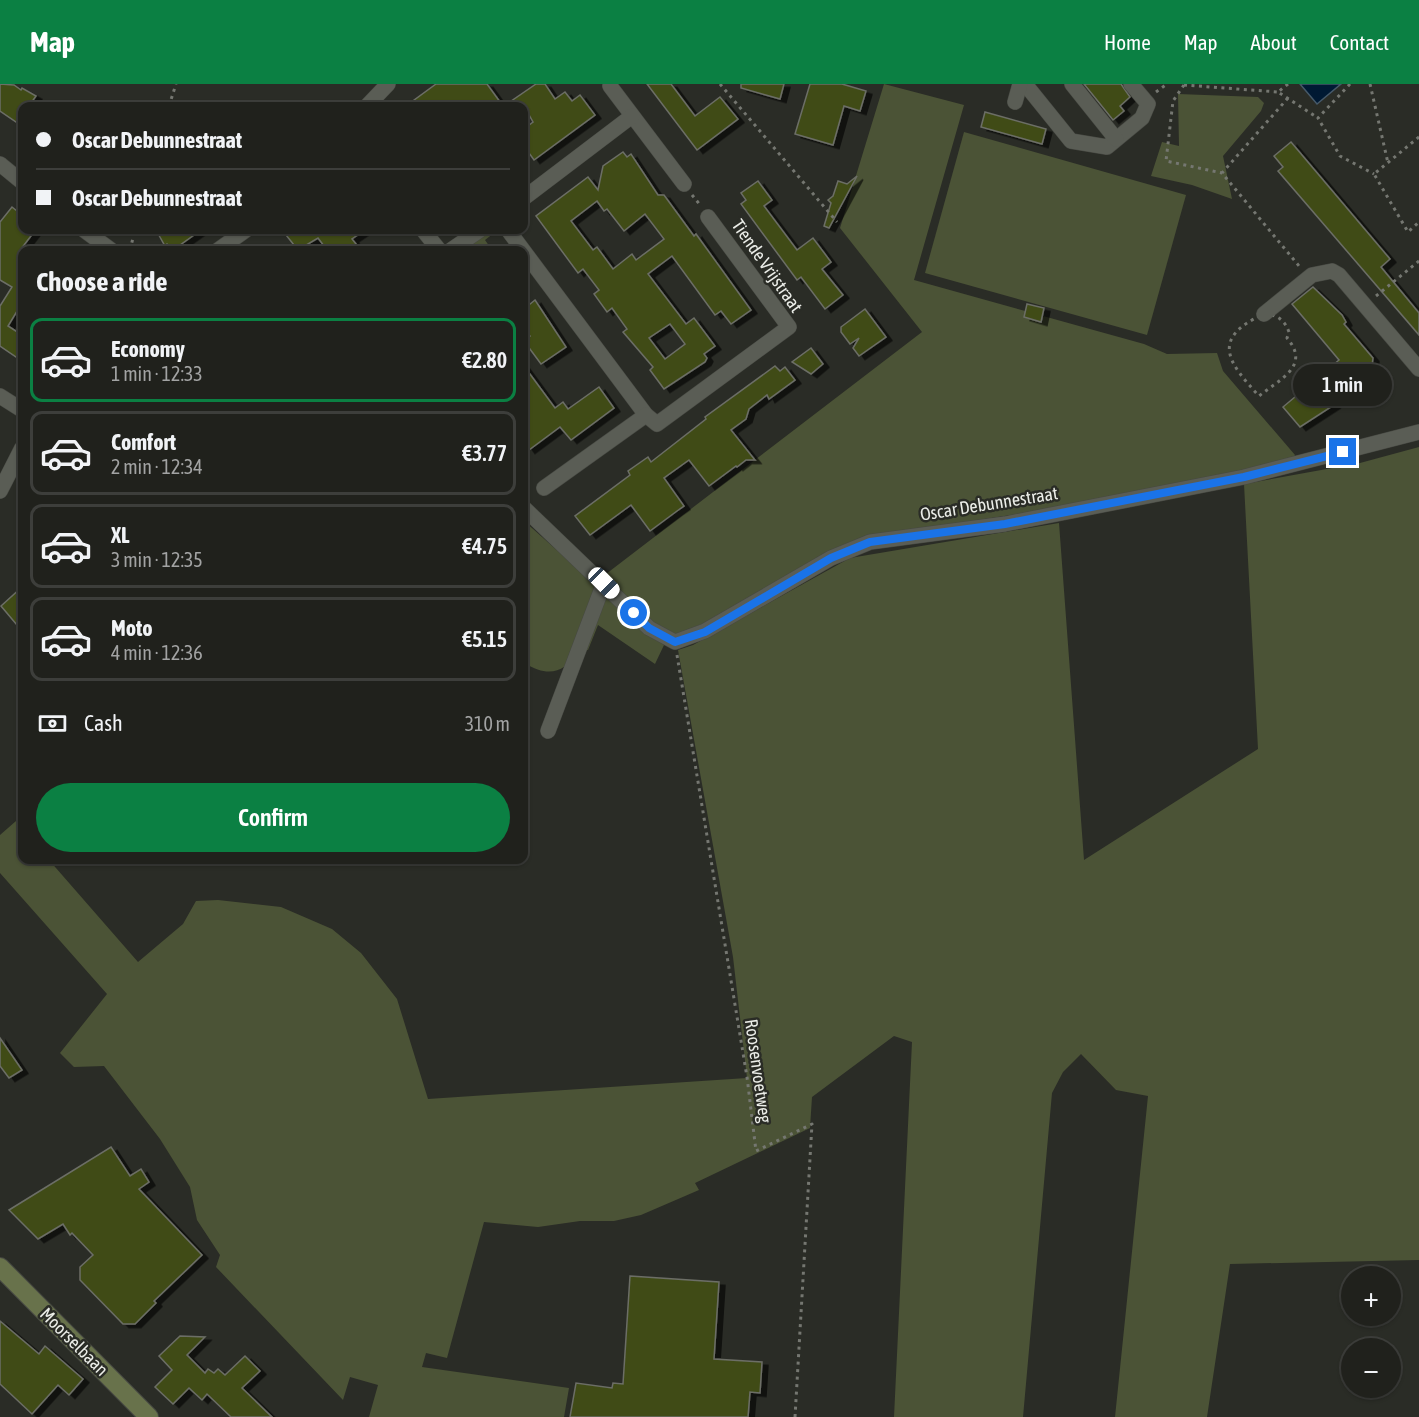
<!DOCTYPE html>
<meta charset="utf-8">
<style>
:root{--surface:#20211c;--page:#2d2e29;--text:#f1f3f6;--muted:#a2a3a3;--line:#3d3e3b;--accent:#0b8043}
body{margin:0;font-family:"Asap Condensed",sans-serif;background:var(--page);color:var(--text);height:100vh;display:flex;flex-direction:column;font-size:22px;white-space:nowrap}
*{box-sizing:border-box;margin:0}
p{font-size:20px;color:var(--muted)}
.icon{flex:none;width:33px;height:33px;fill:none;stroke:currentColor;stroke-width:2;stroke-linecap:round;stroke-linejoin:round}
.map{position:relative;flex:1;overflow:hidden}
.details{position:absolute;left:18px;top:162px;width:510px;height:618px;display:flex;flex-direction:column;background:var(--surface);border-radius:12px;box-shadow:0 2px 4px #0004,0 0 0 2px var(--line)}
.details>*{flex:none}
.banner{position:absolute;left:18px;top:18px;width:510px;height:132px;border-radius:12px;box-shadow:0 2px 4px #0004,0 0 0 2px var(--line);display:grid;align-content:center;height:132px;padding:0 18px;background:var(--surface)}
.fabs{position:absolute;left:1341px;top:1182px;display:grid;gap:12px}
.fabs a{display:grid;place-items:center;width:60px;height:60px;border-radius:50%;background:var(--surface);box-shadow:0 2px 4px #0004,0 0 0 2px var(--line);font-size:30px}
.end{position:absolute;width:27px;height:27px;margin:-14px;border:8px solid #1a73e8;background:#fff;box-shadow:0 0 0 3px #fff}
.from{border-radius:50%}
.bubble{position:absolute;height:42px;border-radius:21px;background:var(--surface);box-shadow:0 2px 4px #0004,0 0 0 2px var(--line);font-size:20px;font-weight:600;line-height:42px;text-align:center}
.car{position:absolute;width:18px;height:36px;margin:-18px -9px;border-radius:8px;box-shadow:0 0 4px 2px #0007;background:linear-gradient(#fff 24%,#345 0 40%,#fff 0 76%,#345 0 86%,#fff 0)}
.banner b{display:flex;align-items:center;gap:21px;height:57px;font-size:22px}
.banner b+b{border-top:2px solid var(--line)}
.banner i{width:15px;height:15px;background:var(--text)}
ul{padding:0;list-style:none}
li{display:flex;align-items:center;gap:18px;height:84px;margin:0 12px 9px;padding:0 6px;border:3px solid var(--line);border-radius:12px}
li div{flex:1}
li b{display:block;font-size:22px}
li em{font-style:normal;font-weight:600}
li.current{border-color:var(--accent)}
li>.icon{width:54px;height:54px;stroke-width:1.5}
h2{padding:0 18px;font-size:27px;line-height:72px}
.pay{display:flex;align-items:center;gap:15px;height:66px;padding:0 18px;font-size:22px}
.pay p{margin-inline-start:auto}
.button{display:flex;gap:12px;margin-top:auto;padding:12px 18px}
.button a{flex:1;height:69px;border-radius:36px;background:var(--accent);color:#fff;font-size:24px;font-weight:600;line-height:69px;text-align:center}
header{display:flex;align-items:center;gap:36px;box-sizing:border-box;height:84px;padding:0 30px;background:var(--accent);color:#fff}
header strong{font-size:28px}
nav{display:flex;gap:33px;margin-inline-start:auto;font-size:21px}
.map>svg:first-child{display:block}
</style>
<header>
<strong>Map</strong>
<nav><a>Home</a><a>Map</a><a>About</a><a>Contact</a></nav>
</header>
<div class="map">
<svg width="1419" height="1333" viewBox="0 0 1419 1333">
<defs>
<filter id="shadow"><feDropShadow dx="6" dy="3.5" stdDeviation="0" flood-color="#0009"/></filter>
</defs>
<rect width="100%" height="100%" fill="#2a2c26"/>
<!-- green -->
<g fill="#4b5336">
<path d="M884,0l80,21 -50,175 230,64 23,10 50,-1 6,18 72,84 -3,6 -241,48 -185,28 -169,93c-6,1 -16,6 -23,4 -22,-3 -52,-44 -68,-60l316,-242 -82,-104z"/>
<path d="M1178,10l80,3 6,6 -3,8 -38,45 9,43 -40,-14 -41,-9 11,-34 17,4z"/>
<path d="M964,48l222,63 -39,140 -222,-62z"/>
<path d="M490,146l4,3 -9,7 7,10h-16l-2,-2 -12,2z"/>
<path d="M1419,363v813l-189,4 -23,153h-92l33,-321 -32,-6 -35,-36 -18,18 -11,21 -29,324h-129l18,-375 -18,-6 -82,61 -2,31 -115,55 4,7 -58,25 -27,6h-34l-42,6 -54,-5 -37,136 -21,-5 -4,14 147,21 -5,29h-195l9,-32 -28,-8 -7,23 -127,-133 4,-12 -23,-35 -7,-33 -30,-48 -56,-73 -30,1 -14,-14 47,-59 -107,-121v-38l16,-14 6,8v31h27l89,102 45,-38 13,-23 22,-1 63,7 51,22 29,24 36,46 31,100 319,-21 -14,-121 -55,-307 15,-5 157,-87 209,-35 25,337 174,-111 -14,-265 116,-21z"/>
<path d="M524,437l140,124 -9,19 -57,-39 -10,25 -7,1c-19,22 -31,27 -57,12z"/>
</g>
<!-- water -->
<path fill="#001933" stroke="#465969" stroke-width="1.5" d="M1300,0h41l-24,20z"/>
<!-- building -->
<g fill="#404c18" stroke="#6c6e66" stroke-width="1.5" fill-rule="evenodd" filter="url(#shadow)">
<path d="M0,0l14,1 7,5 1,-2 14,8 -7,10h-7v20l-22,-15z"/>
<path d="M436,0h51l16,22h-97z"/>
<path d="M536,0h9l10,15 10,-7 7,9 8,-6 15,20 -61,45 -10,-14v-17l9,-7 -9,-16h-20z"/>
<path d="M647,0h24l24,32 25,-19 18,22 -41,31z"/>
<path d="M741,0h43l-4,15 -39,-11z"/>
<path d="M810,0h32l24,7 -6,20 -16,-5 -11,39 -38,-11z"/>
<path d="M1084,0h37l9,13 -10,9 4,5 -11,9z"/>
<path d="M985,28l61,17 -4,15 -61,-17z"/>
<path d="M1291,58l99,117 -9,8 38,46v22l-141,-164 5,-4 -9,-11z"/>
<path d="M623,68l4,5 4,-3 27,41h6l30,41 2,-2 55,76 -20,14 -10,-13 -6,4 -43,-59 -24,18 38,50 8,-6 21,28 -11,8 3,4 -2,4 -41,27 -14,-19 3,-3 -30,-35 4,-3 -15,-21 -5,4 -13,-18 5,-4 -16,-21 -5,4 -42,-57 52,-39 10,13 5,-24zM597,117l7,10 3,-2 17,22 21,-17 19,25 -28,21 -4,-6 -19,15 -16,-22 -4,3 -22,-29zM670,240l15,20 -20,15 -16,-21z"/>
<path d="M857,92l-28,52 -5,-2 7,-23 -3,-3 5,-4 5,-15 9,3z"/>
<path d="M758,97l14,19 -8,6 33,44 16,-12 18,24 -9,7 21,26 -18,14 -24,-32 -4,3 -56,-76 5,-4 -5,-7z"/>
<path d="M12,123l10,8v15l12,2 -13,17 1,54 -14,23 14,9v26l-22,-15v-40l12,-19 -12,-7v-58z"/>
<path d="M156,146h45l-28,20 -6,-6 -2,2z"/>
<path d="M282,146h83l-13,9 4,5 -7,6h-22l-9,-12 -20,12z"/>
<path d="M1313,203l29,28 4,7 -2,2 29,34 -1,8 -25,22 -13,17 -34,22 -17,-20 56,-47 -47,-56z"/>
<path d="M535,216l31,47 -25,17 -17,-23 6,-5 -6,-9v-18z"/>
<path d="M1027,220l17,4 -3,14 -17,-5z"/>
<path d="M865,225l21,28 -27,19 -6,-8 6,-10 -9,6 -9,-12v-5z"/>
<path d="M811,264l12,16 -12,10 -19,-12z"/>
<path d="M524,282l31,42 8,-6 5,7 31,-22 15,21 -43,32 -11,-13 -31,23 -5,-7z"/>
<path d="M775,282l5,5 5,-4 10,13 -26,19 -2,-4 -18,14 -3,10 -15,11 24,30h-9l-9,7 -1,-1 -27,20 -20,-26 -25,18 20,28 -7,5 -27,20 -19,-26 -41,30 -15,-19 55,-41 -2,-4 20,-14 3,5 55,-43 -1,-2z"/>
<path d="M22,503v44l-21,-25z"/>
<path d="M0,954l22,32 -13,8 -9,-12z"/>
<path d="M111,1063l19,29 11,-7 8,13 -10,7 63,66 -48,46 2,2 -21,21h-12l-43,-44v-13l13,-12 -21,-22 -2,2 -7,-11 -25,15 -29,-29z"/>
<path d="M630,1192l89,6 -5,77 48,3 -2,31 -10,-1 -2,25h-178l6,-34 36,5 1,-5 10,1z"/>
<path d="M0,1237l39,33 6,-8 38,33 -14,16 -11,-10 -26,29 -32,-30z"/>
<path d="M180,1252l25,1 -18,18 18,18 3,-4 6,4 4,-4 7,6 20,-19 15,15 -18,17 30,29h-41l-24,-23 -5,6 -13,-12 -16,16 -18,-17 17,-17 -13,-14z"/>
</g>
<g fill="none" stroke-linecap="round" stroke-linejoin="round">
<!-- minor casing -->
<g stroke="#474943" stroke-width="16">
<g id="minor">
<path d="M1025,0l46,57 36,6 35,-29 6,-14 -17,-20"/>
<path d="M1072,0l44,55"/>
<path d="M610,2l74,98"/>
<path d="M1015,18l5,-18"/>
<path d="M367,22l21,-22"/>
<path d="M0,80l22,18"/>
<path d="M524,114l108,-82"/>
<path d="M84,146l27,20"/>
<path d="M423,146l16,20"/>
<path d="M508,146l138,185"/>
<path d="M218,166l28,-20"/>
<path d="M451,166l29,-20"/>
<path d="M1264,230l48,-39 20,-4 7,4 80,94"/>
<path d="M0,312l22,14"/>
<path d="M544,404l102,-73 11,9 132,-97 -81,-110"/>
<path d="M0,407l22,-43"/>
<path d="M524,424l125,120 26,14 30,-11 126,-73 39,-16 135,-18 239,-47 175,-45"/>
<path d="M548,647l56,-148"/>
</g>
</g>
<!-- secondary casing -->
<g stroke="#474943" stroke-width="20">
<path id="secondary" d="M0,1183l149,150"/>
</g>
<!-- path -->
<g stroke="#757771" stroke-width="3" stroke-dasharray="3 4.5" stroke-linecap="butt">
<path d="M720,0l117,138"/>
<path d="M1288,0l-10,8 40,26"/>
<path d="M1350,0l-32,34 22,38 34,18"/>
<path d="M1370,0l18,79"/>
<path d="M1184,1l-11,16 -7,60 56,12"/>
<path d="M1184,1l94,7"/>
<path d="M1156,8l11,-8"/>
<path d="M1288,14l-66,75 77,93"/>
<path d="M169,22l7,-22"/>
<path d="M1419,53l-45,37 34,58 11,-10"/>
<path d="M692,111l9,11"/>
<path d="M130,166l5,-20"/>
<path d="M1376,212l43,-35"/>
<path d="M1264,230c13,1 20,5 25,18l-2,6c24,28 -7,41 -28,58 -29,-32 -51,-57 5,-82z"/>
<path d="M677,571l70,422 9,74 56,-27 -17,293"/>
</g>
<!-- minor -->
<use href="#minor" stroke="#5a5d55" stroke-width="15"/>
<!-- secondary -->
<use href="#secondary" stroke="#68724b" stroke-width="18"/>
</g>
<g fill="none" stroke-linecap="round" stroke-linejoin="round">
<!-- route -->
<path stroke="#1a73e8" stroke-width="8" d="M634,529l15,15 26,14 30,-10 126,-74 39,-16 135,-18 239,-47 99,-25"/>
</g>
<g text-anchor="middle" stroke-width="5" stroke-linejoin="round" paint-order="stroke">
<!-- street labels -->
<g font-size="18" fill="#ebede8" stroke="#2a2c26">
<text transform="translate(767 182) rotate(55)" y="6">Tiende Vrijstraat</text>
<text transform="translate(989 420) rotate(-9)" y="6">Oscar Debunnestraat</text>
<text transform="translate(758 987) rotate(82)" y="6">Roosenvoetweg</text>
<text transform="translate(74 1258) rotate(45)" y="6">Moorselbaan</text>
</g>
</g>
</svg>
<div class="fabs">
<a>+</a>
<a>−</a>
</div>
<i class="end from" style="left:634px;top:529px"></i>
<i class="end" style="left:1343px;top:368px"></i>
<div class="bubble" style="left:1293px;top:280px;width:99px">1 min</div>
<i class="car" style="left:604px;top:499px;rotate:135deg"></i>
<div class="banner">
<b><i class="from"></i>Oscar Debunnestraat</b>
<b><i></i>Oscar Debunnestraat</b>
</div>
<section class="details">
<h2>Choose a ride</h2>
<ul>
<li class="current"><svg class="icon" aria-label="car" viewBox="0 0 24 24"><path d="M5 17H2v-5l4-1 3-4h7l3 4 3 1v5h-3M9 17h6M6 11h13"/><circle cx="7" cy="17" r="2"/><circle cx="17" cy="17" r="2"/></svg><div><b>Economy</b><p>1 min · 12:33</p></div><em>€2.80</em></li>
<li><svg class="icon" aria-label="car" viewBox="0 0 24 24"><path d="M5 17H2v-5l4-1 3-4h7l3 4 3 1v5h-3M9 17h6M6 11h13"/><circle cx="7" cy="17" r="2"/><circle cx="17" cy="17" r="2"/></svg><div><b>Comfort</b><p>2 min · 12:34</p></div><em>€3.77</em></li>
<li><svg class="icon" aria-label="car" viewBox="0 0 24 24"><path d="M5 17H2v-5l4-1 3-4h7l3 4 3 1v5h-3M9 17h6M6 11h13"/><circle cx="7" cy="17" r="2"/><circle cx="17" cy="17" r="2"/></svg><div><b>XL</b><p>3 min · 12:35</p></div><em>€4.75</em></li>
<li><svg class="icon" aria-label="car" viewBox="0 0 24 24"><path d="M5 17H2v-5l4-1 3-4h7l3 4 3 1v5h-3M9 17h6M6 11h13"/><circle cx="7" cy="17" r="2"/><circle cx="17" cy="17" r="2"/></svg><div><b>Moto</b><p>4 min · 12:36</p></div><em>€5.15</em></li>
</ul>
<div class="pay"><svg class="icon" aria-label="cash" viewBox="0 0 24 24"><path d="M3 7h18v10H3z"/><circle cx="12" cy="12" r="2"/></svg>Cash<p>310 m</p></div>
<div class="button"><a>Confirm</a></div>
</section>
</div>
